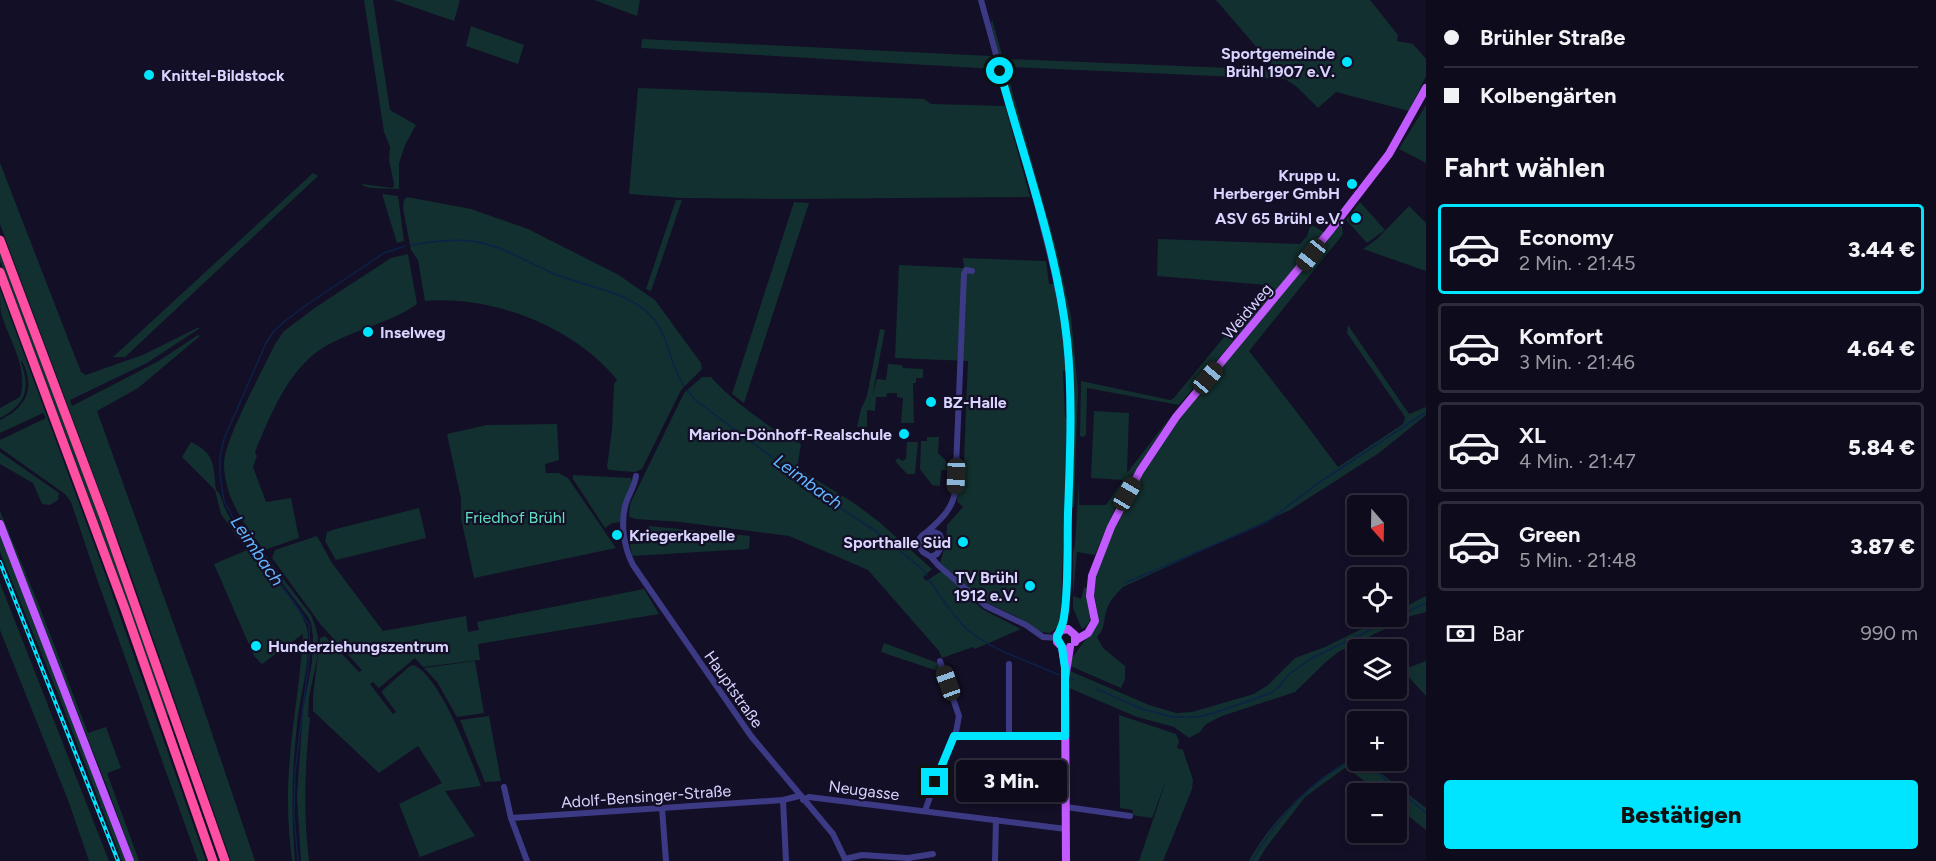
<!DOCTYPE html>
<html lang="de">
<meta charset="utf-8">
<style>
:root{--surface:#0e0b1c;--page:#171425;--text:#f1f3f6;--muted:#9b9ba3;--line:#2e2b3b;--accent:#00e5ff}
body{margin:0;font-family:Figtree,sans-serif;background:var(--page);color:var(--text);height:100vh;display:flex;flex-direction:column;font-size:22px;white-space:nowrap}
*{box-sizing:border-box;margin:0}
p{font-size:20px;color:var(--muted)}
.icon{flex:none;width:33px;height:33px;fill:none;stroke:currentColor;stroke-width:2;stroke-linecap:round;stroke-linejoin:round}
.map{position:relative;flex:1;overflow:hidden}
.panel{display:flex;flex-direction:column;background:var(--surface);width:510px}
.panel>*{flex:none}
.top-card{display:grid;align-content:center;height:132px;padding:0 18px;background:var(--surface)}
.needle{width:39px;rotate:160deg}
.buttons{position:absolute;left:1347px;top:495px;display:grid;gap:12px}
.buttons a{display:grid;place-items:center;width:60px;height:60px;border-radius:6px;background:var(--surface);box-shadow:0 3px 9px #0003,0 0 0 2px var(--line);font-size:30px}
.end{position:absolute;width:27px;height:27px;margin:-14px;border:8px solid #00e5ff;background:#111;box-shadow:0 0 0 3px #111}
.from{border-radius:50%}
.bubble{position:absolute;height:42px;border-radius:6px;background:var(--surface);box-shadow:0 3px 9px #0003,0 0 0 2px var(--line);font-size:20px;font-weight:800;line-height:42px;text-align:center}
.car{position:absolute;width:18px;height:36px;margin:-18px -9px;border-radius:8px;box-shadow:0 0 4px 2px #0007;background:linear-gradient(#222 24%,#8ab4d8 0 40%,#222 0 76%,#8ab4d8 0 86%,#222 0)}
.top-card b{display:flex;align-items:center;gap:21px;height:57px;font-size:22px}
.top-card b+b{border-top:2px solid var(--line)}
.top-card i{width:15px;height:15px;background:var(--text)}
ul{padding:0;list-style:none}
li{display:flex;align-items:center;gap:18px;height:90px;margin:0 12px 9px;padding:0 6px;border:3px solid var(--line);border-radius:6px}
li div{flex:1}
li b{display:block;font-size:22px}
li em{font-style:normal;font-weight:800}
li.active{border-color:var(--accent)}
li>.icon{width:54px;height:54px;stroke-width:1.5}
h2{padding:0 18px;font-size:27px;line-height:72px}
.pay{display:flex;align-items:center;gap:15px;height:66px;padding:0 18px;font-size:22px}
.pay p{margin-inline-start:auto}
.action{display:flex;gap:12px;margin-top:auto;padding:12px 18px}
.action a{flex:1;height:69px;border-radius:6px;background:var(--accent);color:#111;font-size:24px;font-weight:800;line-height:69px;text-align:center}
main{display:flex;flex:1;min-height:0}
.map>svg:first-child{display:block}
</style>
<main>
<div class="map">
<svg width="1426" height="861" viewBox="0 0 1426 861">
<rect width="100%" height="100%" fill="#130f26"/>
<!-- green -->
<g fill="#12302f">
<path d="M364,0h9l17,110 26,15 -11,20 -6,18v26l-29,-1 -8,-3v-1l31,4 1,-4 -5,-24 1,-13 -6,-15z"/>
<path d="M393,0h67l-6,21z"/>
<path d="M594,0h46l-3,16z"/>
<path d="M1216,0h154l28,35 -1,6 16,3 13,15v17l-17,35 -73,-19 -18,16 -21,-21 -12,-8 -274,-12 -3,-8 268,11z"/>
<path d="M992,19l64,229 15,68 7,75 -4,116 -2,1v-148l-6,-44 -10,-51 -65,-241z"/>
<path d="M471,26l53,19 -6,19 -52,-18z"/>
<path d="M642,39l349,17 4,13 -354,-21z"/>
<path d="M638,88l286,11 7,5 74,2 25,91 -240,2 -108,-1 -53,-4z"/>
<path d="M1426,105v58l-27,-14z"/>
<path d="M0,163l81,209 5,3 59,-21 52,-26h3l-53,35 -77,37 2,6 85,-44 41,-27 2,1 -62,52 -41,23 99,275 59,175h-24l-104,-297 -127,-340z"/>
<path d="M313,173l5,3 -193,181h-12z"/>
<path d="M382,194l16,2 6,45 -7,2z"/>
<path d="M407,197l64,12 57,20 89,45 38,26 46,63 1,6 -21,21 -39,79 -7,3 -26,-2 -2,-3 5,-37 2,-46 3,-4c-42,-53 -125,-85 -192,-79l-7,-41 -7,-10 -8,-42 1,-8z"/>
<path d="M676,200h6l-31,91 -5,-2z"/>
<path d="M794,202l15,1 -65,200 -12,-9z"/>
<path d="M1360,202l25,28 -18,13 -21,-23z"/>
<path d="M1409,206l17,17v48l-63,-22 14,-10z"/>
<path d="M1341,221l2,13 -3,4 -91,113 47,60 42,56 65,-43 2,-7 -58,-84 1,-8 61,89 17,-7v8l-47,38 -89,57 -167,77c-7,7 -13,13 -16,22 -4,10 -1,19 -10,28l6,11 22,18v13l-4,9 -51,-22 2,-8 14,-19v-2c22,-16 6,-32 8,-54 2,-23 23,-63 34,-84 25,-51 62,-94 98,-137 38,-47 77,-94 115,-141z"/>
<path d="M1314,226l11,7 -146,172 -92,-17 -1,47 -3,2 -3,-1 1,-55 89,19 3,-1 94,-114 -110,-9 1,-37 142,5 7,-8 3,-9z"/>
<path d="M0,251l94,250 76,213 -3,1 -88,-244 -79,-210z"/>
<path d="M408,254l9,50c-28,20 -66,26 -96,45 -34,23 -51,67 -66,103l2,4 -4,11 13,35 25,-4 8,40 -35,12c-20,-25 -40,-53 -40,-87 1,-25 39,-93 51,-119l9,-13 32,-24 75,-49z"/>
<path d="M963,258l83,3 3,23h5l9,54 3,33h-3l2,46 2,1v5l-6,189 -1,14 -10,7 -9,-1 -20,-13 -33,-16 -48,-40 6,-20 1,-18 16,-18 -6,-6 1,-16 5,-1 5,-123 -73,-3 4,-93 65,3z"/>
<path d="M0,289l107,290 99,282h-8l-100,-279 -27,-80 -6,-8 -65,-46v-8l46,-22 -3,-5 -43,20v-13c26,-13 36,-31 22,-59l-1,1c10,27 5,42 -21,56v-10l20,-11c9,-29 -11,-57 -19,-84 -1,-7 -1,-16 -1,-24z"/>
<path d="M880,329l5,1 -13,67 5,-18 9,1 2,-16 14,1 1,3 20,1v9h-7v5h-3l1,40h-13l2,-25 -6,-1v-4h-10l-1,4h-10l-1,14 -8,-1v17h-10l4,-18 6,-13z"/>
<path d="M702,377h9c19,22 44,38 66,55 8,7 18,4 24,13l-4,23 57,35 24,18 54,48 -9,8 3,4 17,-11 39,39 39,20 -46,20 -2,-2 -31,11 -3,-7 -71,-81 -79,-34 -109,-14 -44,-3 -7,-2 1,-13 54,-111z"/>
<path d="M1094,411l35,2 -2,60 45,-58 -35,53 -22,40 -20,47 -18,-3 -4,44 8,3 3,-12 3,1c2,14 10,33 -5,41l-9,-21v-56l2,-8 4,-63v24h27l17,-25 -32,-2z"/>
<path d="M557,424l2,36 -14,4 1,9h13l9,5 48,70 -142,30 -13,-60v-19l-14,-65 40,-9z"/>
<path d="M927,437h12l-1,16 8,8 1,9h-6l-1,16 -8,-1 -12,-16 1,-28h6z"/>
<path d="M191,442c25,12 22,23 25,48 5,4 5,9 8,16 6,15 17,29 26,42 15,23 48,53 56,77 8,25 -7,73 -9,100 -5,45 -6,90 -2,136h-3c-2,-18 -4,-37 -4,-56 -1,-57 12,-114 15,-171l-41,30 -8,-8 -40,-92 33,-14 -26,-36 -6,-24 -33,-33z"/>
<path d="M907,442h11l-3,32h-8l-12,-13 3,-3 4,3 4,-2z"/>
<path d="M0,452l59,41 -1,7 -8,5 -8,-1 -9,-21 -33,-19z"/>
<path d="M573,475l58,3 1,4 -9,22 -1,18 -10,1 -7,5 -32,-49z"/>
<path d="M419,508l7,30 -90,22 -11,-19 2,-9 5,-2z"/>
<path d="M0,511l38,92 50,130 18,-6 15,41 -14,5 32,88h-5l-25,-69 -109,-275z"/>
<path d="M649,526l101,10 -1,13 -117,7 -2,-12 20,-1z"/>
<path d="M0,532l128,329h-6l-65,-169 -57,-140z"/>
<path d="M317,536l15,27 51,68 83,-15 2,16 11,-2 -2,-8 167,-33 15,25 -181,30 2,16 -57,7 -8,-9 -36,30 -6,-6 -3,2 23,30 3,-2 -14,-19 1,-3 27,-24 4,-1c27,13 56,92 67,121l-36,5 30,45 -55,21 -21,-53 43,-21 -24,-37 -39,27 -66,-62v-15l7,-58 5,-2 34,36 3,-2 -41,-45 -49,-67 3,-8z"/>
<path d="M255,542l56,73 4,10 3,12 -1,22 -8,38 -1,20h2c-5,48 -7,96 -1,144h-8l-4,-64 6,-87 9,-48 1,-25 -2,-14 -3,-6 -54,-71 -1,-3z"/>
<path d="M0,583l109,278h-20l-21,-61 -68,-170z"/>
<path d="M1426,596v16l-15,4 -73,36 -12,10 -31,30 -73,24 -16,8 -6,8 -11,6 -15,-11 -37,-10 -68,-29 1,-17 79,34 27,8 16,-1 62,-18 14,-9 27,-27 30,-11 61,-30 10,-1 1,-5z"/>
<path d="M884,643l54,20 3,9 -60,-20z"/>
<path d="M475,661l9,52 -27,4 -20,-35 -13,-14z"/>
<path d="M1426,661v35l-24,-26z"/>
<path d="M1119,715l57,19 3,7 -2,7 6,2 10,30 -1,9 -29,72h-24l28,-83 -15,40 -20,-3 1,-5 -13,-2z"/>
<path d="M489,716l12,65 -16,1 -25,-62z"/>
<path d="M1357,755l1,5 7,1 61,47v22l-29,-23 -1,-13 -16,-1 -34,-26 -41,30 -40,52 -7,12h-9c24,-44 65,-81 108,-106z"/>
</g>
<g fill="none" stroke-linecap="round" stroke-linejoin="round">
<!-- stream -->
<g stroke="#0c2248" stroke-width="1.5">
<path d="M410,245c21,-3 47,-7 68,-3 26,5 49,20 72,30 33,15 75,17 101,44 18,18 18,49 33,70"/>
<path d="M687,390l8,10 141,105 41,27 45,37 5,7"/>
<path d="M929,580c12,16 23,36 38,49 25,22 62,32 92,46"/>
<path d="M1125,583l142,-61 50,-38 109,-72"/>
<path d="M1070,678l4,2"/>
<path d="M1097,689l45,20 31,8h24l17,-4 57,-20 9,-7 8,-11 22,-16 116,-56"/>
<path d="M1362,760l64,53"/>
<path d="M298,861l-4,-44 1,-44 15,-122 -1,-26 -16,-24 -56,-76 -13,-24 -4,-26v-18l4,-18 42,-96 8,-12 11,-10 20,-15 79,-53 21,-7"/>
<path d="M1252,861c23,-40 61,-85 106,-103"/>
</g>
<!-- minor -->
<g stroke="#3d3a85" stroke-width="6">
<path d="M981,0l55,199 18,72 10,51 5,50 1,75 -5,168 -3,15"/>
<path d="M636,476c-1,9 -7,18 -10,27 -6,19 -2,45 7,62l118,171 82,98 13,27"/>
<path d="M927,532c13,-12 25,-22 28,-40l9,-218 2,-4 6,1"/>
<path d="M931,557l6,-3 6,-10 -3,-9c-7,-5 -15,-4 -20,3v10l3,4 8,5 8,9 47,40 40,19 17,12 14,1"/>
<path d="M954,736h112"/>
<path d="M1009,736v-72"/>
<path d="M504,787l7,31 16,43"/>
<path d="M783,800l3,61"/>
<path d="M803,800l6,-3 257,32"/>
<path d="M1066,807l64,9"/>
<path d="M662,808l4,53"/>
<path d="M925,811l14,-40 17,-39 3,-16 -19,-55"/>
<path d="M511,818l272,-18 16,-4"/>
<path d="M908,858l25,-4"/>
<path d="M845,859l17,-4 46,3v3"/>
<path d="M995,861l1,-41"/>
</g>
<!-- major -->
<g stroke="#c25bff" stroke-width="8">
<path d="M0,524l130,337"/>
<path d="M1076,640l12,-7 7,-12 -5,-25 2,-20 19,-49 29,-56 36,-54 153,-185 60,-78 37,-66"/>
<path d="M1065,665l-3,-18 -5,-5v-7l5,-5 6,-1 7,6v7"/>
<path d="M1066,861l-1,-182 5,-32"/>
</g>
<!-- highway -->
<g stroke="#ff4fa3" stroke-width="9">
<path d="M0,240l105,280 120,341"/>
<path d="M0,272l125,337 88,252"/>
</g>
<!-- rail casing -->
<g stroke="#00e5ff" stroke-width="4">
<path id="rail" d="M0,562l118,299"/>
</g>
<!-- rail -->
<use href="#rail" stroke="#130f26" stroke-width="1.5" stroke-dasharray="4.5" stroke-linecap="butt"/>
</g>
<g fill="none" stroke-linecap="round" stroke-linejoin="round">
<!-- route -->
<path stroke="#00e5ff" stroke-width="8" d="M935,782l19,-46h111v-68l-3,-21 -5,-9c2,-7 6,-12 7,-21 5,-30 3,-72 4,-104 2,-57 5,-116 -1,-173 -10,-91 -43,-180 -67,-269"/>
</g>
<!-- markers -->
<g fill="#00e5ff" stroke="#130f26" stroke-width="2">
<circle cx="1347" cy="62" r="6"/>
<circle cx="149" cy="75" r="6"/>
<circle cx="1352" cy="184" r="6"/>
<circle cx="1356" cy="218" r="6"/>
<circle cx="368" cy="332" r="6"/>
<circle cx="931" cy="402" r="6"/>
<circle cx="904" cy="434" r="6"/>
<circle cx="617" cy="535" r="6"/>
<circle cx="963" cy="542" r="6"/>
<circle cx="1030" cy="586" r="6"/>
<circle cx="256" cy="646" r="6"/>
</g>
<g text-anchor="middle" stroke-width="4.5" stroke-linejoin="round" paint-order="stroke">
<!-- poi labels -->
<g font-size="16" font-weight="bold" fill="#d9d4ff" stroke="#130f26" text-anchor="end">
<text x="1335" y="59">Sportgemeinde<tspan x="1335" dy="18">Brühl 1907 e.V.</tspan></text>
<text x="161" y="81" text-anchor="start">Knittel-Bildstock</text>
<text x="1340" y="181">Krupp u.<tspan x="1340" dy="18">Herberger GmbH</tspan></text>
<text x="1344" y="224">ASV 65 Brühl e.V.</text>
<text x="380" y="338" text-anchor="start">Inselweg</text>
<text x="943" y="408" text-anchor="start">BZ-Halle</text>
<text x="892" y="440">Marion-Dönhoff-Realschule</text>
<text x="629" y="541" text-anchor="start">Kriegerkapelle</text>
<text x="951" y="548">Sporthalle Süd</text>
<text x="1018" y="583">TV Brühl<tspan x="1018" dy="18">1912 e.V.</tspan></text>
<text x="268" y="652" text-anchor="start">Hunderziehungszentrum</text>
</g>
<!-- street labels -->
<g font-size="16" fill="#d9d4ff" stroke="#130f26">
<text transform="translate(1247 311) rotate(-50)" y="6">Weidweg</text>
<text transform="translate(734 689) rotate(55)" y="6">Hauptstraße</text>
<text transform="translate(864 790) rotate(7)" y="6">Neugasse</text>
<text transform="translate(646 796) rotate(-4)" y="6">Adolf-Bensinger-Straße</text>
</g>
<!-- park labels -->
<g font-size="16" fill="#5fe0c0" stroke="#130f26">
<text x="515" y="523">Friedhof Brühl</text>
</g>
<!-- water labels -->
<g font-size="18" font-style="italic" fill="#62b6ff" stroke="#130f26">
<text transform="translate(808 482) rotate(36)" y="6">Leimbach</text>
<text transform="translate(257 551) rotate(56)" y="6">Leimbach</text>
</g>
</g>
</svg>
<div class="buttons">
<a><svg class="needle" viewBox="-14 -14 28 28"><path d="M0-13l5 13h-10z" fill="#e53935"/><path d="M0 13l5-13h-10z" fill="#9b9ba3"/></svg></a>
<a><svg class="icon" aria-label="locate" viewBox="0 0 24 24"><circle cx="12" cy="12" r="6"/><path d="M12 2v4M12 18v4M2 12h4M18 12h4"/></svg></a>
<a><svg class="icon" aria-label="layers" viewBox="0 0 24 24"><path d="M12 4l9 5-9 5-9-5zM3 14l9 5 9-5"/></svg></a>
<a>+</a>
<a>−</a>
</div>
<i class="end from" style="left:1000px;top:71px"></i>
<i class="end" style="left:935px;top:782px"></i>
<div class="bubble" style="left:956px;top:760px;width:111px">3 Min.</div>
<i class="car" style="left:1311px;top:255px;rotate:219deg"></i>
<i class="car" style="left:1208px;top:378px;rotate:40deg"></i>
<i class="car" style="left:956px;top:476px;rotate:182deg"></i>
<i class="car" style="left:1127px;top:494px;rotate:30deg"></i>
<i class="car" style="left:948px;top:683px;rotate:340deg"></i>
</div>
<section class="panel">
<div class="top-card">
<b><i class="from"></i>Brühler Straße</b>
<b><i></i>Kolbengärten</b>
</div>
<h2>Fahrt wählen</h2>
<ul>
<li class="active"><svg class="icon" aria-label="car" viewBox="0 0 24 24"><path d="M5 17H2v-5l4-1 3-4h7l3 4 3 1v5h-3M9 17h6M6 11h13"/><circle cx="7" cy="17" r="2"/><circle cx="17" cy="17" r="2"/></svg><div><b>Economy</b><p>2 Min. · 21:45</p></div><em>3.44 €</em></li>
<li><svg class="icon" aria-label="car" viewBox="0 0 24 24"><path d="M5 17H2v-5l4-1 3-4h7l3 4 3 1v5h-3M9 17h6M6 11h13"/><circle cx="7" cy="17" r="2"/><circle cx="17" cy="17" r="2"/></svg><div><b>Komfort</b><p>3 Min. · 21:46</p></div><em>4.64 €</em></li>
<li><svg class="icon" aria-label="car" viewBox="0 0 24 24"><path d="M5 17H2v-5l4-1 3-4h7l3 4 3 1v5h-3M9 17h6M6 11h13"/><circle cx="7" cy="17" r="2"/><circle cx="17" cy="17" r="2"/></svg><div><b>XL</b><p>4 Min. · 21:47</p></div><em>5.84 €</em></li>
<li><svg class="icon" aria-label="car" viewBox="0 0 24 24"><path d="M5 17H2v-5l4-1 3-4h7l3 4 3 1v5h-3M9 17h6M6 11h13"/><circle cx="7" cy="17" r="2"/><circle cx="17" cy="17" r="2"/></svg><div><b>Green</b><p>5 Min. · 21:48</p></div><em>3.87 €</em></li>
</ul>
<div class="pay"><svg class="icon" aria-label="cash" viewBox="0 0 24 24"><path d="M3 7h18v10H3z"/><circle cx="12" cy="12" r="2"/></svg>Bar<p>990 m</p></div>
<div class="action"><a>Bestätigen</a></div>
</section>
</main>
